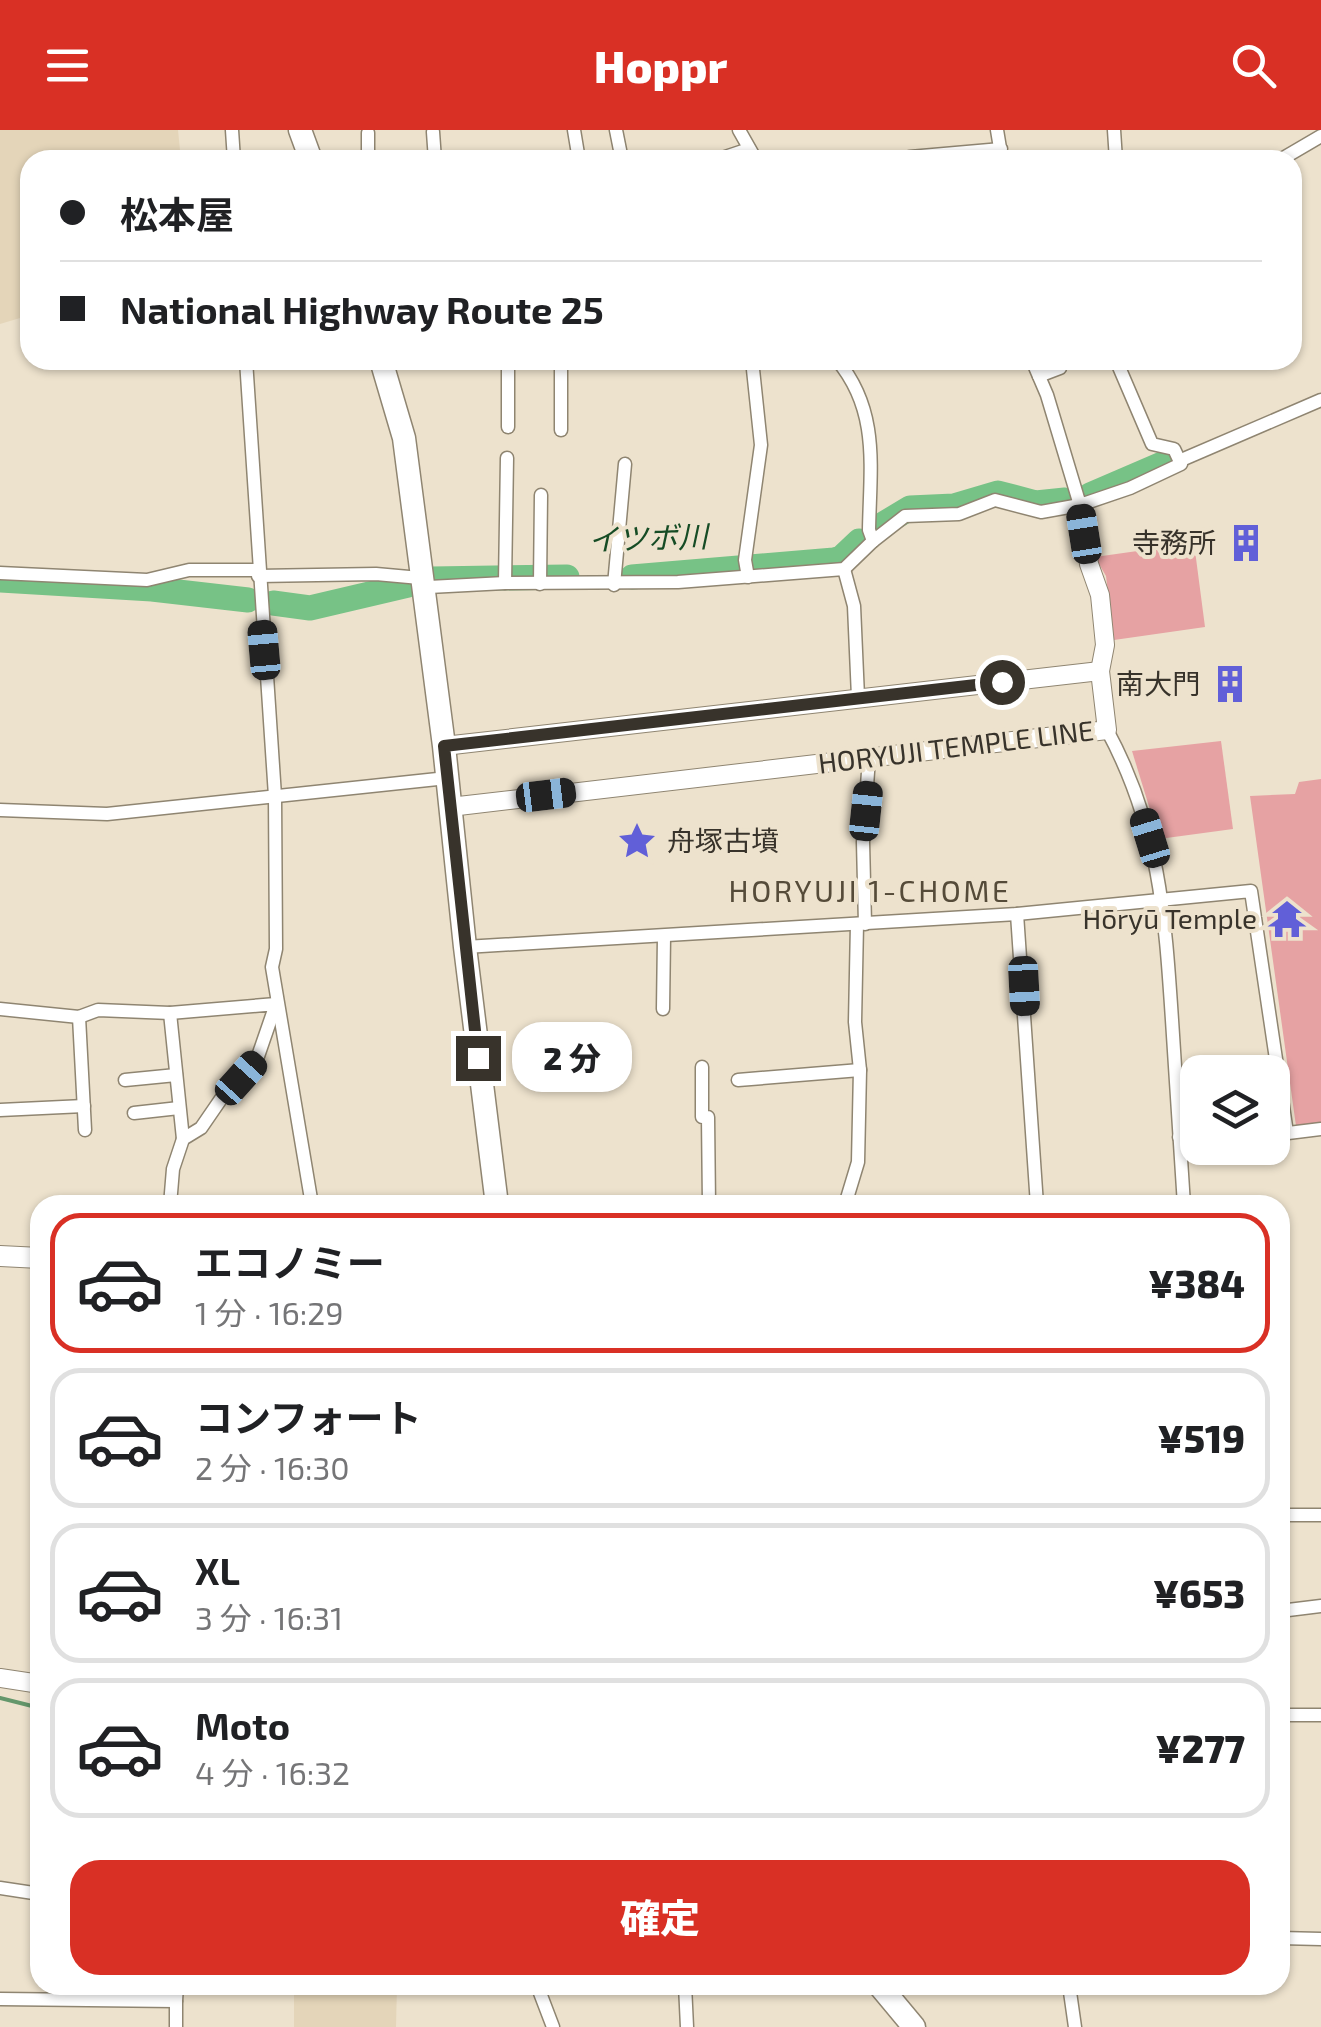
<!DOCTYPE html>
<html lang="ja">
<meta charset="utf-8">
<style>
:root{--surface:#fff;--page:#f2f2f2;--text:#202124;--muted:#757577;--line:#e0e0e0;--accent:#d93025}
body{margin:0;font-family:"Exo 2","Noto Sans JP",sans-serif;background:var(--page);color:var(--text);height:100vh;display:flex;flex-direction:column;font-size:38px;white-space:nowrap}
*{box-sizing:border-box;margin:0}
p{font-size:32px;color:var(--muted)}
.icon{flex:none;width:55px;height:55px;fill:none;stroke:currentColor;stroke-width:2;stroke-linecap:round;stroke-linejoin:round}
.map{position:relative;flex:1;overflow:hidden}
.details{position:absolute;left:30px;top:1065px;width:1260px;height:800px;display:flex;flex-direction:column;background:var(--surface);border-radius:30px;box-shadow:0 2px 8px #0004}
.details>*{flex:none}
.top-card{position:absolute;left:20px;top:20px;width:1282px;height:220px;border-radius:30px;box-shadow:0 2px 8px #0004;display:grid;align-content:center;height:220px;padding:0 40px;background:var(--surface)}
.fabs{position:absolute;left:1180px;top:925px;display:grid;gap:20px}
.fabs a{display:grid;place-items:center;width:110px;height:110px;border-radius:20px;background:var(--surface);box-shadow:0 2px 8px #0004;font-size:50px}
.end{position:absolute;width:45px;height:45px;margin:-22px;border:12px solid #38332b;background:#fff;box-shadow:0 0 0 5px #fff}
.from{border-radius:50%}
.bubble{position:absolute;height:70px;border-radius:30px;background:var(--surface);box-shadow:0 2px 8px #0004;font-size:32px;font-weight:800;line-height:70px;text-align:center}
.car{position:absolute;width:30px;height:60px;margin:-30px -15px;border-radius:12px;box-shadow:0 0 8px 2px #0007;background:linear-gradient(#222 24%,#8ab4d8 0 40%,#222 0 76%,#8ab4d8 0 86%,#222 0)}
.top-card b{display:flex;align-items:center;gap:35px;height:95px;font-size:38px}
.top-card b+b{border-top:2px solid var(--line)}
.top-card i{width:25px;height:25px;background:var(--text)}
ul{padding:18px 0 0;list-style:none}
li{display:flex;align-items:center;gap:30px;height:140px;margin:0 20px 15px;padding:0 20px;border:5px solid var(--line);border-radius:30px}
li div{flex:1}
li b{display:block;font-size:38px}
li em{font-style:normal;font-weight:800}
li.on{border-color:var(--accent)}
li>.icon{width:90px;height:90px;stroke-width:1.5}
.primary-button{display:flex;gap:20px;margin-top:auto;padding:20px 40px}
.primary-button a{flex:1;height:115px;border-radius:30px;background:var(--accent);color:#fff;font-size:40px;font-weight:800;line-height:115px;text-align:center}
header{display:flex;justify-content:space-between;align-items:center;height:130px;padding:0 40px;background:var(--accent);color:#fff;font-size:45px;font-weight:800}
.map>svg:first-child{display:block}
</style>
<header><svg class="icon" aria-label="menu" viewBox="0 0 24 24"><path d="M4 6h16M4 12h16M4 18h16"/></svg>Hoppr<svg class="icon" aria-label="search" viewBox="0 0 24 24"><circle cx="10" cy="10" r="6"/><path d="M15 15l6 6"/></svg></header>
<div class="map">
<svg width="1321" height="1897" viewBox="0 0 1321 1897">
<rect width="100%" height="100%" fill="#ede2cd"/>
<!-- built -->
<g fill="#e4d5b9">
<path d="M0,0h178l3,30h-151v155l-30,9z"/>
<path d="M294,1855h103l-1,42h-102z"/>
</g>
<!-- green -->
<g fill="#e6a2a3">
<path d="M1194,413l11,84 -91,13 -8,-64 -11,-19z"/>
<path d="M1221,611l12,88 -74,10 -27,-88z"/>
<path d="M1321,649v344l-25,3 -46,-330 45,-2 4,-12z"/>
</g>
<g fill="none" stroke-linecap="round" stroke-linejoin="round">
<!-- stream -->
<path stroke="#64976b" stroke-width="4" d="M0,1568l40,10"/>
<!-- river -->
<g stroke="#77c286" stroke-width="25">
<path d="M1090,365l79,-34"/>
<path d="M880,396l30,-18 44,-2 44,-13 38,10 29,-3"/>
<path d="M632,447l202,-17 7,-2 18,-17"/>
<path d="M432,449l135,-2"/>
<path d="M0,450l152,9 96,11"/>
<path d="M273,473l37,5 98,-23"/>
</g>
<!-- street casing -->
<g stroke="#8f8571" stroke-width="15">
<g id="street">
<path d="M232,0l2,30"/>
<path d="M574,0l5,30"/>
<path d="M616,0l6,30"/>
<path d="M739,0l17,30"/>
<path d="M997,0l5,30"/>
<path d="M1114,0l2,30"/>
<path d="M433,2l2,28"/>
<path d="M368,3v27"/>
<path d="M716,30l33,-11"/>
<path d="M905,30l5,-3 91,-8"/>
<path d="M1280,30l41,-24"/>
<path d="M246,230l29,436 1,153 -4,18 40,238"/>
<path d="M508,230v67"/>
<path d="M617,230h32"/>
<path d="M837,230c43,51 33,108 32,170l4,11"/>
<path d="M1032,230l15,35 33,110"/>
<path d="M1039,246l21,-8 -2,-8"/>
<path d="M561,300v-70"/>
<path d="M1179,331l142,-61"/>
<path d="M844,439l10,37 4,91"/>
<path d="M0,443l147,7 42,-10h69"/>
<path d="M258,446l118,-2 44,4"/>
<path d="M748,447l-3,-17 16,-115 -9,-85"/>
<path d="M505,453l2,-125"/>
<path d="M540,454l1,-89"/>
<path d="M614,455l11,-121"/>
<path d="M429,457l76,-4 173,-1 166,-13 29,-28 32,-25 54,-2 36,-14 46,12 39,-7 50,-17 51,-24 -7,-15 -22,-5 -36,-84"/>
<path d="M1107,600c52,96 58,184 65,290 4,62 8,123 12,185"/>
<path d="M0,680l107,4 340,-36"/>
<path d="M1017,784l20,291"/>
<path d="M865,794l-2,-82 6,-84"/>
<path d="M465,817l552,-33 234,-23 36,242"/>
<path d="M0,879l79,8 19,-7 72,3 106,-9 -20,58 -33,34 -22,32 -18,11 -10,30 -3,36"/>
<path d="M663,879l1,-72"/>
<path d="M170,883l13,126"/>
<path d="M79,887l6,113"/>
<path d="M702,937v50h6l1,88"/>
<path d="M125,950l51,-5"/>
<path d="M738,950l122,-10"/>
<path d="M0,980l84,-4"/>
<path d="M134,983l45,-5"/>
<path d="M1272,1005l49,-6"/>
<path d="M1179,1007h19"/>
<path d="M845,1075l13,-43 2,-92 -5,-48 2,-98"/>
<path d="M1280,1385h41"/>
<path d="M1280,1481l41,-5"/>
<path d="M1280,1585h41"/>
<path d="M0,1758l40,6"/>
<path d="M1280,1808l41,1"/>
<path d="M537,1855l16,42"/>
<path d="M685,1855l2,42"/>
<path d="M1069,1855l6,42"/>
<path d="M0,1869l176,2 1,-16"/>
<path d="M176,1871v26"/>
</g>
</g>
<!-- secondary casing -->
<g stroke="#8f8571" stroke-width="20">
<g id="secondary">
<path d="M444,616l656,-75"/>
<path d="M450,677l657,-77 -7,-59 5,-26 -5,-50 -11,-31 -9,-59"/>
<path d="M0,1548l40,6"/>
</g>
</g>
<!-- primary casing -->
<g stroke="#8f8571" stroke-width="22">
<path id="primary" d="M0,1126l40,2"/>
</g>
<!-- highway casing -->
<g stroke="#8f8571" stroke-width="25">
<g id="highway">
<path d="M300,0l11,30"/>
<path d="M381,230l23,78 40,308 21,201 32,258"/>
<path d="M879,1855l35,42"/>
</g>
</g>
<!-- street -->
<use href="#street" stroke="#fff" stroke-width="12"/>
<!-- secondary -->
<use href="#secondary" stroke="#fff" stroke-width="18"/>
<!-- primary -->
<use href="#primary" stroke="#fff" stroke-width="20"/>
<!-- highway -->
<use href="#highway" stroke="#fff" stroke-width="22"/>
</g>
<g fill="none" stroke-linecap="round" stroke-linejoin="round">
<!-- route -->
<path stroke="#38332b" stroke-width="12" d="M478,928l-34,-312 558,-64"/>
</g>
<!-- icons -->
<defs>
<g id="building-bare" transform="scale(3)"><path d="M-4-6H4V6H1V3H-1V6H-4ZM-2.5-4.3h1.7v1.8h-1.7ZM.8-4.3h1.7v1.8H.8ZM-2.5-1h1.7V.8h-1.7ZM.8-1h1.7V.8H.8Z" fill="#615fd8" stroke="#ede2cd" stroke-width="2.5" paint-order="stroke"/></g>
<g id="sight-bare" transform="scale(3)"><path d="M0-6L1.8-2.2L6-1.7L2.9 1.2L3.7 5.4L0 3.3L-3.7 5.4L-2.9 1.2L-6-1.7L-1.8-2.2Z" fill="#615fd8" stroke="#ede2cd" stroke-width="2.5" paint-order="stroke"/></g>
<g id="temple-bare" transform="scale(3)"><path d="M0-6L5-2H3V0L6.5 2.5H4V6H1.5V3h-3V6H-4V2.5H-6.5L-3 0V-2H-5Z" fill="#615fd8" stroke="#ede2cd" stroke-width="2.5" paint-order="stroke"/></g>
</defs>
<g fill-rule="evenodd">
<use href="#building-bare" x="1246" y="413"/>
<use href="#building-bare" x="1230" y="554"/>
<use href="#sight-bare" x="637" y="711"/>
<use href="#temple-bare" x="1287" y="789"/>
</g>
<g text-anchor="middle" stroke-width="8" stroke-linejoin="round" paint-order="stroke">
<!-- poi labels -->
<g font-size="28" fill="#38332b" stroke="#ede2cd" text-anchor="end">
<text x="1216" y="423">寺務所</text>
<text x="1200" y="564">南大門</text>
<text x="667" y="721" text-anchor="start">舟塚古墳</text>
<text x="1257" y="799">Hōryū Temple</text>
</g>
<!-- street labels -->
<g font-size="28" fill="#38332b" stroke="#ede2cd">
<text transform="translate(956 617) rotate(-7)" y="10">HORYUJI TEMPLE LINE</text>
</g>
<!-- water labels -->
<g font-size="30" font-style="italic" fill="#164c25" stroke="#ede2cd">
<text transform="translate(648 409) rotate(-2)" y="10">イツボ川</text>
</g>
<!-- neighbourhood labels -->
<g font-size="30" letter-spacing="2.5" fill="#554b39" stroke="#ede2cd">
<text x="870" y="772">HORYUJI 1-CHOME</text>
</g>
</g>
</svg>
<div class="fabs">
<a><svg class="icon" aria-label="layers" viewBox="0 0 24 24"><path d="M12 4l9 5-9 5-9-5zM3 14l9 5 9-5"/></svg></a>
</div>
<i class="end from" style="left:1002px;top:552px"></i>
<i class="end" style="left:478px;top:928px"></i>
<div class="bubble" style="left:512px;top:892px;width:120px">2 分</div>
<i class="car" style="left:1084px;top:404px;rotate:351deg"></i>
<i class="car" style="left:264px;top:520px;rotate:355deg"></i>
<i class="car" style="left:546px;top:665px;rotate:83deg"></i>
<i class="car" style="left:866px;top:681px;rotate:6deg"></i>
<i class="car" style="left:1150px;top:708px;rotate:343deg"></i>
<i class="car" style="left:1024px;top:856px;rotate:177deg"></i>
<i class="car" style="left:241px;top:948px;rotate:42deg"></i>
<div class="top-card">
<b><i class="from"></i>松本屋</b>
<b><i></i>National Highway Route 25</b>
</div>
<section class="details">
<ul>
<li class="on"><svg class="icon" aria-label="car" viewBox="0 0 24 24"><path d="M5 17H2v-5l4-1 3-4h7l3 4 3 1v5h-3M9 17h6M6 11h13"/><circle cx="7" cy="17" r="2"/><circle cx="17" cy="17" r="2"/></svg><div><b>エコノミー</b><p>1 分 · 16:29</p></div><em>¥384</em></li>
<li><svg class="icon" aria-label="car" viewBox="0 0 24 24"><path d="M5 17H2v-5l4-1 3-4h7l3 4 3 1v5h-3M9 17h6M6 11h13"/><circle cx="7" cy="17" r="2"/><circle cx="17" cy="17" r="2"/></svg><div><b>コンフォート</b><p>2 分 · 16:30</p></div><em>¥519</em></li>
<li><svg class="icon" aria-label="car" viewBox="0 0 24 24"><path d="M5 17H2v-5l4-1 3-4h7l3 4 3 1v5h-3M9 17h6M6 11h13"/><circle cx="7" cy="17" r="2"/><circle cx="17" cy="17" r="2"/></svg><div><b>XL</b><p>3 分 · 16:31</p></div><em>¥653</em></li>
<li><svg class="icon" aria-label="car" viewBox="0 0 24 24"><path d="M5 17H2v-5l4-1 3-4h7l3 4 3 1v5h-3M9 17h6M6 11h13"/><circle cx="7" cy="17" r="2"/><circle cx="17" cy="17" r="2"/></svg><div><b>Moto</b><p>4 分 · 16:32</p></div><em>¥277</em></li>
</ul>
<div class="primary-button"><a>確定</a></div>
</section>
</div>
